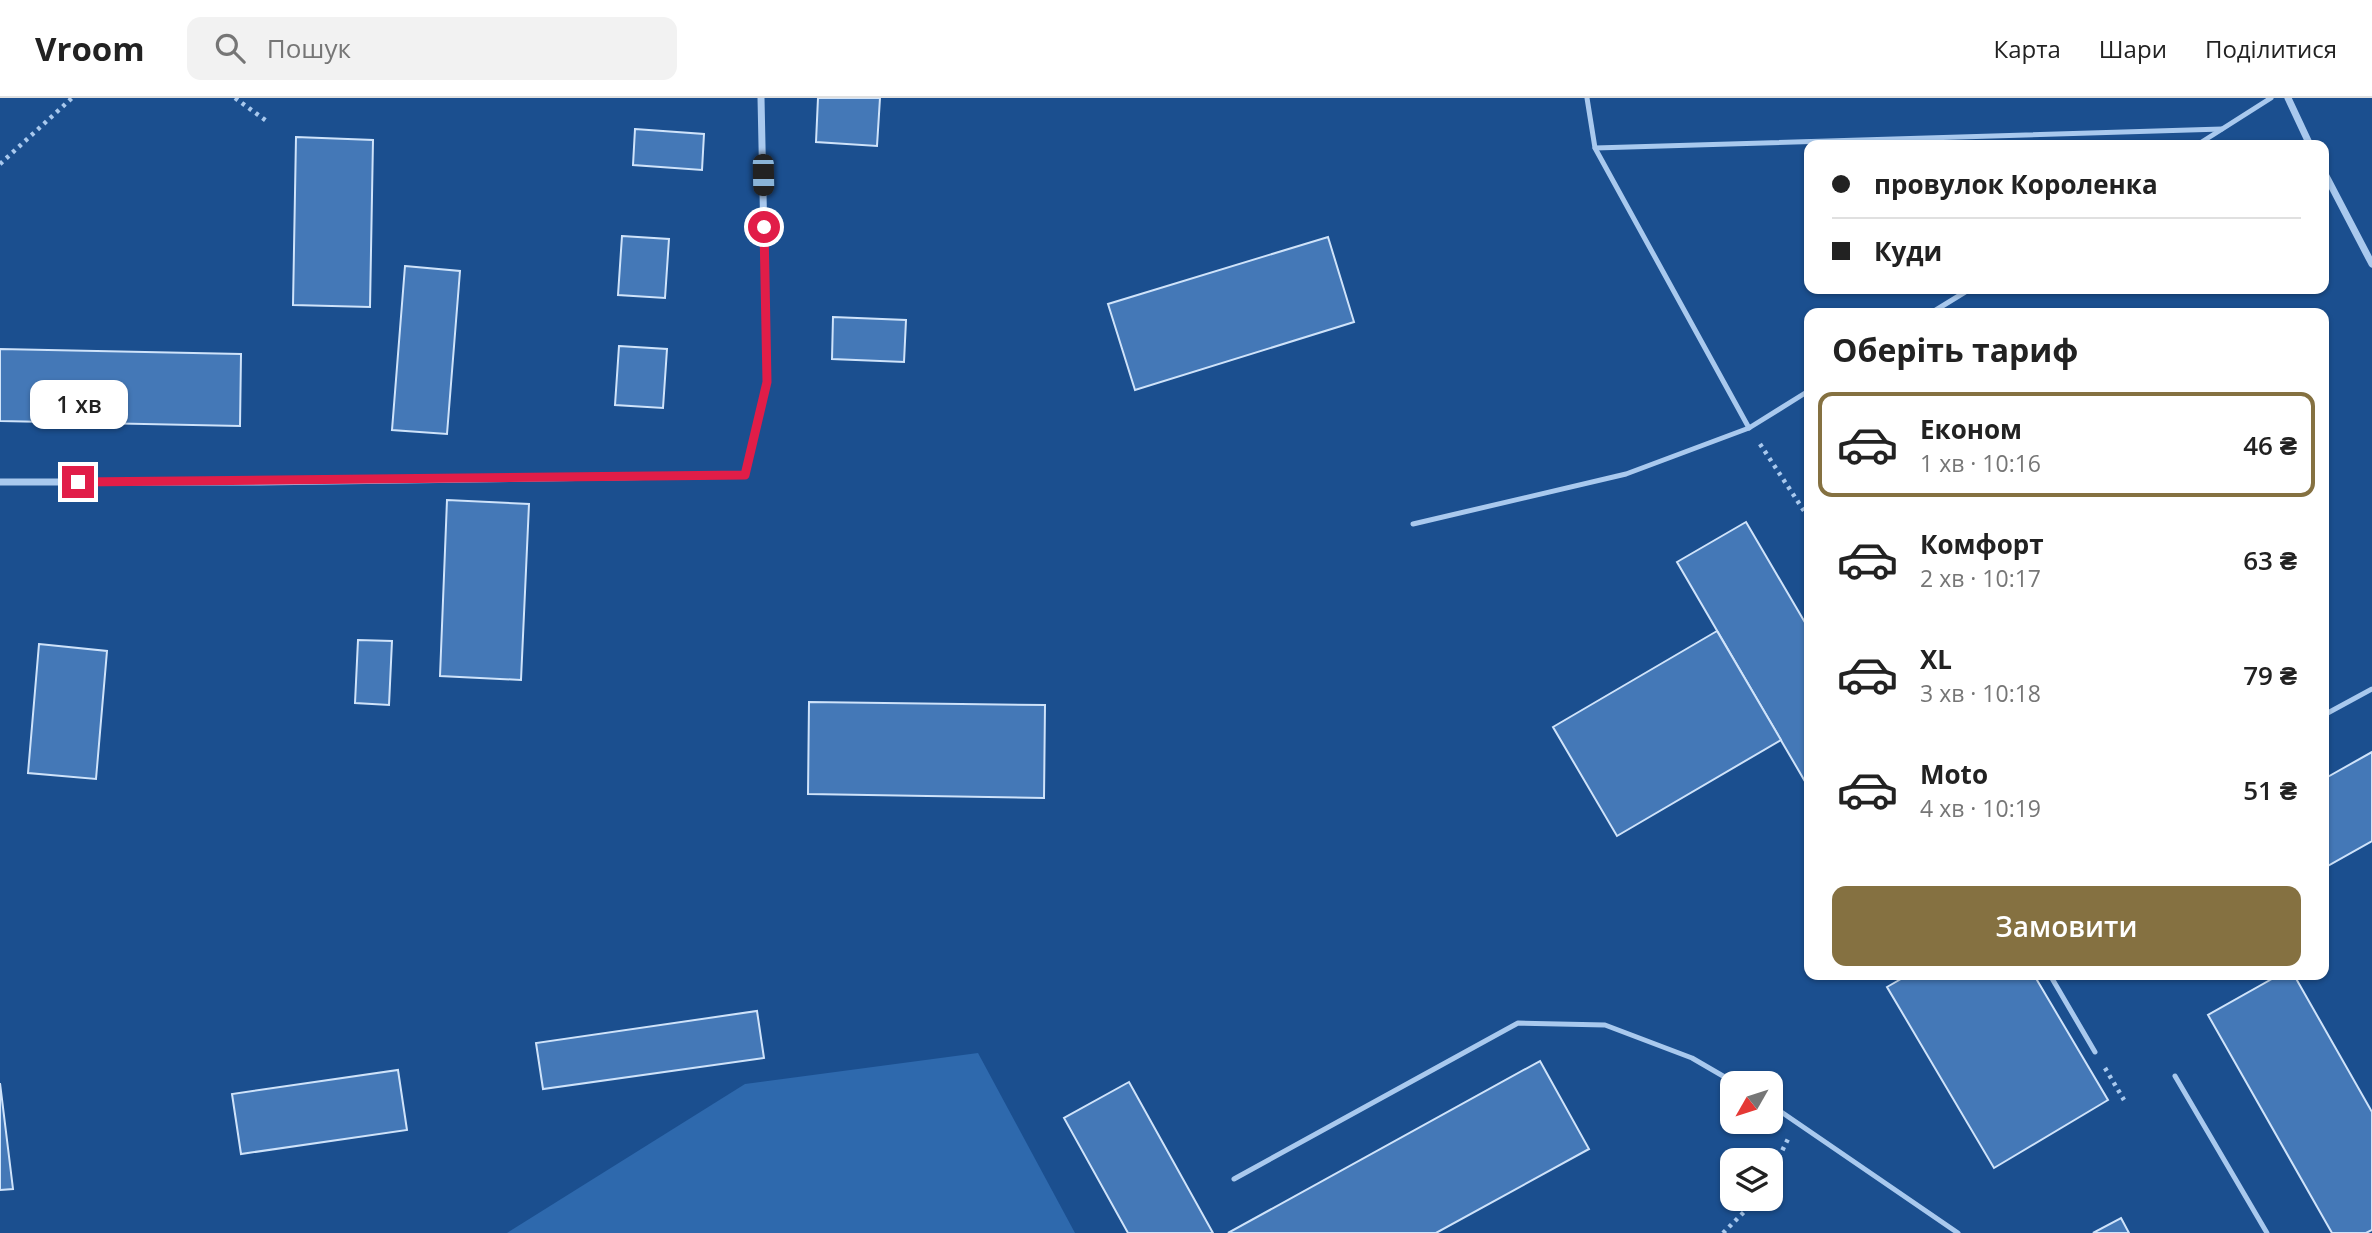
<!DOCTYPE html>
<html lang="uk">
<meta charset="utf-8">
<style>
:root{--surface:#fff;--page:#f2f2f2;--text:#222;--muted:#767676;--line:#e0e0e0;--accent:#857141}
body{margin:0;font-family:"Open Sans",sans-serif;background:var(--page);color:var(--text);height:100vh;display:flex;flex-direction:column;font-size:26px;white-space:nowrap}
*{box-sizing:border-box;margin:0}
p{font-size:23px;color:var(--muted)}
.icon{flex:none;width:38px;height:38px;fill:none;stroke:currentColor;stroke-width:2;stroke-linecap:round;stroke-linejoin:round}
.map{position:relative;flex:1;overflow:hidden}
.side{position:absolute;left:1804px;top:210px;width:525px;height:672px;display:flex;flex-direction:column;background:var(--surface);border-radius:14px;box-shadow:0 2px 5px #0004}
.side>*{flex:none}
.guide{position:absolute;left:1804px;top:42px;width:525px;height:154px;border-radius:14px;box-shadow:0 2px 5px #0004;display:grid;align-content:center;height:154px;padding:0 28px;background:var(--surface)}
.needle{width:46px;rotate:231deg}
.tools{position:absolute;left:1720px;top:973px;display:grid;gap:14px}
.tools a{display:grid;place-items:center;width:63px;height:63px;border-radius:14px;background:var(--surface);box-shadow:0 2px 5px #0004;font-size:35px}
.end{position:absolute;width:32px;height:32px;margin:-16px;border:9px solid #e11d48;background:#fff;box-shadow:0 0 0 4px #fff}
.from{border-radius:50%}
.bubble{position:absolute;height:49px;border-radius:14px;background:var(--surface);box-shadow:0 2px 5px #0004;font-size:23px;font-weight:600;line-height:49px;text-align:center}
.car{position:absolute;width:21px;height:42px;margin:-21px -10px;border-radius:9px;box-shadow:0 0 5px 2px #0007;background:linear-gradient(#222 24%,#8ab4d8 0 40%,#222 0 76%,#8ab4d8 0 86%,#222 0)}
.guide b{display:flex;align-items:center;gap:24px;height:66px;font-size:26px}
.guide b+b{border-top:2px solid var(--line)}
.guide i{width:18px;height:18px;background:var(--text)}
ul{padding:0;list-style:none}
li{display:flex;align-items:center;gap:21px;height:105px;margin:0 14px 10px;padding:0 14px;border:4px solid transparent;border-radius:14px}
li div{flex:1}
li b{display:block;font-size:26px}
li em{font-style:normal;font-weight:600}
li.active{border-color:var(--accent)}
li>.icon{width:63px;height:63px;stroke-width:1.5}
h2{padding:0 28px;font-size:32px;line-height:84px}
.primary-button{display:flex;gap:14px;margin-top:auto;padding:14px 28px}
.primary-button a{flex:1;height:80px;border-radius:14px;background:var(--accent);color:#fff;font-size:28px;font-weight:600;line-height:80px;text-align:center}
header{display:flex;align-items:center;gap:42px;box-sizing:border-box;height:98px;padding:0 35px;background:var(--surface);border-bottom:2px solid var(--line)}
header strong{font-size:33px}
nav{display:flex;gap:38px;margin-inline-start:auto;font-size:24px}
.search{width:490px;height:63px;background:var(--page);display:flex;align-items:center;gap:18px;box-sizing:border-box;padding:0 24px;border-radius:14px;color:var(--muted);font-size:26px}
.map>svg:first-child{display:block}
</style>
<header>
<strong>Vroom</strong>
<div class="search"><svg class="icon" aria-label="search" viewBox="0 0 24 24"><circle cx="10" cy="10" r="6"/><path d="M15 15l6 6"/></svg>Пошук</div>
<nav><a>Карта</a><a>Шари</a><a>Поділитися</a></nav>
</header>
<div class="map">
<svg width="2372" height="1135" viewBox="0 0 2372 1135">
<rect width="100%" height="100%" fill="#1b4f8f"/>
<!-- green -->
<path fill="#2e69ad" d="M978,955l97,180h-568l238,-149z"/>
<!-- building -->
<g fill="#4478b7" stroke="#cfe3fa" stroke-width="2">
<path d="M818,0h62l-3,48 -61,-4z"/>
<path d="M635,31l69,5 -2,36 -69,-5z"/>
<path d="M296,39l77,3 -3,167 -77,-2z"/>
<path d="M622,138l47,3 -4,59 -47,-3z"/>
<path d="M1328,139l26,85 -219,68 -27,-86z"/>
<path d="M405,168l55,5 -13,163 -55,-4z"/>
<path d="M833,219l73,3 -2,42 -72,-3z"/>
<path d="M619,248l48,3 -4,59 -48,-3z"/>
<path d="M0,251l241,5 -1,72 -240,-5z"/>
<path d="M447,402l82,4 -8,176 -81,-4z"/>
<path d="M1746,424l64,109v159l-133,-228z"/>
<path d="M1717,533l64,109 -164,96 -64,-109z"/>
<path d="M358,542l34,1 -3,64 -34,-2z"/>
<path d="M39,546l68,7 -11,128 -68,-6z"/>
<path d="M809,604l236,3 -1,93 -236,-4z"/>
<path d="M2372,654v89l-48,27v-89z"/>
<path d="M1908,877h126l74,125 -114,68 -107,-181z"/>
<path d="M2279,877h15l78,137v118l-6,3h-34l-124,-218z"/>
<path d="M757,913l7,47 -221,31 -7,-46z"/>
<path d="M1540,963l49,88 -153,84h-208z"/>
<path d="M398,972l9,60 -166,24 -9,-60z"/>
<path d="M1129,984l84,151h-85l-64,-115z"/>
<path d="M0,985l13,106 -13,1z"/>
<path d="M2121,1120l8,15h-36z"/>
</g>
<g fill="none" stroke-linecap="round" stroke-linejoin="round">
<!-- path -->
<g stroke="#a9c9ee" stroke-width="4.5" stroke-dasharray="3.5 5" stroke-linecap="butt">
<path d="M235,0l33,24"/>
<path d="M0,66l72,-66"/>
<path d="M1760,346l50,76"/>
<path d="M2105,970l19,32"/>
<path d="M1771,1075l17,-34"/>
<path d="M1723,1135l34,-34"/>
</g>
<!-- service -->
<g stroke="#a9c9ee" stroke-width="5">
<path d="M1587,0l8,50 154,280"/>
<path d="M2197,47l74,-47"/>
<path d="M1595,50l627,-19"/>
<path d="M1931,215l39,-24"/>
<path d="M1413,426l213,-50 123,-46 61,-38"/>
<path d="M2324,617l48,-26"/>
<path d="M2050,877l45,77"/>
<path d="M2175,978l92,157"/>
<path d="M1771,1007l187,128"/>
<path d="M1234,1081l284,-156 87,2 87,33 43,25"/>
</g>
<!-- minor -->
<g stroke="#a9c9ee" stroke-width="7">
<path d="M2288,0l22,47"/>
<path d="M2324,74l48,92"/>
<path d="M0,384h259l486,-7 22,-93 -6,-284"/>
</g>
</g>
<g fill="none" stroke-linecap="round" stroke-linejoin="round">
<!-- route -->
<path stroke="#e11d48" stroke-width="9" d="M78,384l667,-7 22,-93 -3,-155"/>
</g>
</svg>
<div class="tools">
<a><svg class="needle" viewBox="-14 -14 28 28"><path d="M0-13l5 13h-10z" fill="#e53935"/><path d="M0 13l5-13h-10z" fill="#767676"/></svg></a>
<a><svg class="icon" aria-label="layers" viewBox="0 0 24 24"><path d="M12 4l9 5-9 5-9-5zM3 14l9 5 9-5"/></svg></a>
</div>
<i class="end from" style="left:764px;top:129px"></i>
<i class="end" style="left:78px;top:384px"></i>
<div class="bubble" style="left:30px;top:282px;width:98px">1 хв</div>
<i class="car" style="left:763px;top:77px;rotate:179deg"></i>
<div class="guide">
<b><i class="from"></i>провулок Короленка</b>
<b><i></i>Куди</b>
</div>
<section class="side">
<h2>Оберіть тариф</h2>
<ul>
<li class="active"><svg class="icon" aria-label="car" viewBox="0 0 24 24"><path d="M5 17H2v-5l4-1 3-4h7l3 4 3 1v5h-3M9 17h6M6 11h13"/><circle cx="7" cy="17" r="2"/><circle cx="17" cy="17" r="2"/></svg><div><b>Економ</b><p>1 хв · 10:16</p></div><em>46 ₴</em></li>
<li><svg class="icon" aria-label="car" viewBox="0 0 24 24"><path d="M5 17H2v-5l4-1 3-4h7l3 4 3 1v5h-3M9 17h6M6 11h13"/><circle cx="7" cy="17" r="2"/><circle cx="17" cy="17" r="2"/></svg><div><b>Комфорт</b><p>2 хв · 10:17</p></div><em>63 ₴</em></li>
<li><svg class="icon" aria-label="car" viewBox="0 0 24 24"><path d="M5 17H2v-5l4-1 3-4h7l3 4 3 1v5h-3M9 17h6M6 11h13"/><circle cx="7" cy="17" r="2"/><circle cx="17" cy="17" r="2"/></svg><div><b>XL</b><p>3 хв · 10:18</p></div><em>79 ₴</em></li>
<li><svg class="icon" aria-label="car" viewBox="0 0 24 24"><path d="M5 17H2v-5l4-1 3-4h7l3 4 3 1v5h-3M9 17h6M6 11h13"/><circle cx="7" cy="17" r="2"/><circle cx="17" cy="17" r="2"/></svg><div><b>Moto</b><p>4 хв · 10:19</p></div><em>51 ₴</em></li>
</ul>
<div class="primary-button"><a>Замовити</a></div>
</section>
</div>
